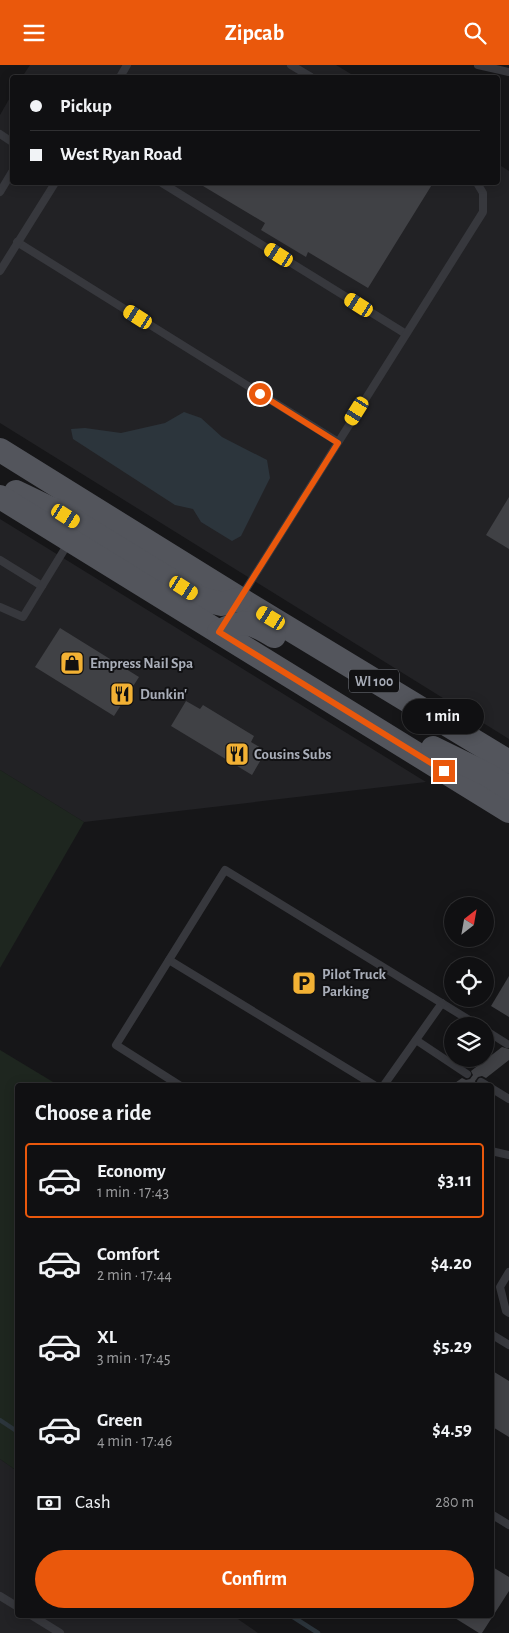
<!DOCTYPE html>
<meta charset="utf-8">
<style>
:root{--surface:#101012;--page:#1e1e20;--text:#f1f3f6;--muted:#9c9d9f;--line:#303032;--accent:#ea580c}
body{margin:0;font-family:"Alegreya Sans",sans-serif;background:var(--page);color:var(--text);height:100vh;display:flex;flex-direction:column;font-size:19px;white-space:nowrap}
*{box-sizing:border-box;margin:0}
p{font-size:16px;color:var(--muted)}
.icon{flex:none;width:28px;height:28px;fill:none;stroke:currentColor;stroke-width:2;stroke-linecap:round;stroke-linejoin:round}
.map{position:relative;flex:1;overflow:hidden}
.details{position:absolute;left:15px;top:1018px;width:479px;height:535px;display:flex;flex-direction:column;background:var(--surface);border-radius:5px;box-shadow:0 2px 12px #0003,0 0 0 1px var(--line)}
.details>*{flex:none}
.hud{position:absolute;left:10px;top:10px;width:490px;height:110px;border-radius:5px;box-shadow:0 2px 12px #0003,0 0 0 1px var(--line);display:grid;align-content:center;height:110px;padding:0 20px;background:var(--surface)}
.needle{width:32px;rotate:31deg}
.controls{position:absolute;left:444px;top:832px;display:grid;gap:10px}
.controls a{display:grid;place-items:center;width:50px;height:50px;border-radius:50%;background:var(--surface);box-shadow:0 2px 12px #0003,0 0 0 1px var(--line);font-size:25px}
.end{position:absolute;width:22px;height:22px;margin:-11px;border:6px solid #ea580c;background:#fff;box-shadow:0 0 0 2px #fff}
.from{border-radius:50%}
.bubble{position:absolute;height:35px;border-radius:18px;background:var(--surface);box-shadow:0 2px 12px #0003,0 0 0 1px var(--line);font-size:16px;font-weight:700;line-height:35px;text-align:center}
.car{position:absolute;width:15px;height:30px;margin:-15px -8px;border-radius:6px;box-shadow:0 0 4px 1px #0007;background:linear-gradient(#f5c518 24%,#345 0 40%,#f5c518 0 76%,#345 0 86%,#f5c518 0)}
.hud b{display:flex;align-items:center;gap:18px;height:48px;font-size:19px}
.hud b+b{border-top:1px solid var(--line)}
.hud i{width:12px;height:12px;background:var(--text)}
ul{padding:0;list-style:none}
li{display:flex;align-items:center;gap:15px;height:75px;margin:0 10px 8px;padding:0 10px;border:2px solid transparent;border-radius:5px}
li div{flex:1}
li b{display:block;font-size:19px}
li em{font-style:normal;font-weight:700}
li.current{border-color:var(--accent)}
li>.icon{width:45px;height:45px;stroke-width:1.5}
h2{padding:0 20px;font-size:22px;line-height:60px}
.pay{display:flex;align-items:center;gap:12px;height:55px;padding:0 20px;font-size:19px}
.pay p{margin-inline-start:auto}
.button{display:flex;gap:10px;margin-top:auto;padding:10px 20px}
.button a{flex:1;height:58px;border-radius:30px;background:var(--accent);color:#fff;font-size:20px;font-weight:700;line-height:58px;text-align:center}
header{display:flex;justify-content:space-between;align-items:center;height:65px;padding:0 20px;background:var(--accent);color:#fff;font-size:22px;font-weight:700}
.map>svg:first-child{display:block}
</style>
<header><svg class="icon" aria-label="menu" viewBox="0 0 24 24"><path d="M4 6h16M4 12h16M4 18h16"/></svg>Zipcab<svg class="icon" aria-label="search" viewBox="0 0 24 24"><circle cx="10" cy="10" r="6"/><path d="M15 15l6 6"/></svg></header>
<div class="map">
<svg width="509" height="1568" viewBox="0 0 509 1568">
<rect width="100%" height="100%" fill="#161618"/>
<!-- built -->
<g fill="#222225">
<path d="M30,0h306l20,12h-334z"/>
<path d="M12,29v89h486v-19l11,7v568l-509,-316v-308z"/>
<path d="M0,454l426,263 -342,40 -84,-52z"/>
<path d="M0,1394l17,12 1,144h214l26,18h-258z"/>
</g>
<!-- green -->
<g fill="#1e261f">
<path d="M0,705l84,52 -84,146z"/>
<path d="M0,985l58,35h-40l-1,386 -17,-12z"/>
</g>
<!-- water -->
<path fill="#2c353c" d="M184,347l17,6 21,19 45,23 3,18 -29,58 -9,5 -31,-19 -8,-13 -18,-4 -102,-66 -2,-10 14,-1 36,5 44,-10z"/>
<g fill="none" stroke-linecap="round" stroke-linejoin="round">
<!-- stream -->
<g stroke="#2c353c" stroke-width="4.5">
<path d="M0,1355l18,12"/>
<path d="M290,1550l28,18"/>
</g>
</g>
<!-- building -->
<g fill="#404145">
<path d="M198,118h235l-65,105 -60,-36 -2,5 -45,-27 4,-7z"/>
<path d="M509,432v52l-23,-14z"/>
<path d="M60,563l79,49 -25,39 -79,-49z"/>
<path d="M186,636l14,8 3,-4 51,31 -3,6 15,9 -14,24 -81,-49z"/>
<path d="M509,911v41l-18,-11z"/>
<path d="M502,982l7,2v11l-23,18 -4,-2 -4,1 -3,4 1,4h-24l10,-7 4,2 4,-1 3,-4 -2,-4z"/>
<path d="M491,1305l18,11v56l-18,-11z"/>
<path d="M491,1501l18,11v14l-27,42h-3l-29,-18h41z"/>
</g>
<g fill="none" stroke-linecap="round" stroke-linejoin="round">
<!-- lane -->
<g stroke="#37383d" stroke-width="8">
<path d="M291,0l20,12"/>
<path d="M478,0l31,7"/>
<path d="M120,12l7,-12"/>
<path d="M0,69l12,8"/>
<path d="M162,118l244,151"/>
<path d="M0,127l12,-20"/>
<path d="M17,177l321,200"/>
<path d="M0,206l55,-88"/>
<path d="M0,495l42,26"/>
<path d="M241,532l242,-385v-19l-6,-10"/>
<path d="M0,542l23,10 46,-75"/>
<path d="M169,895l205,125"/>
<path d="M485,965l22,14"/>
<path d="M416,975l51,34"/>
<path d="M481,1017l5,3"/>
<path d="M179,1020l-63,-40 109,-175 254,156"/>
<path d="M384,1020l58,-82"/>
<path d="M491,1023l18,11"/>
<path d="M491,1086l18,4"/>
<path d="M509,1207l-9,15 6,24 3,2"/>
<path d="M491,1269l18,11"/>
<path d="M491,1449l18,11"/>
<path d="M0,1531l18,11"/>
<path d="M31,1550l29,18"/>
</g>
<!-- primary -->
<g stroke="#53555c" stroke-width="24">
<path d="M0,385l240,149 269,163"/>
<path d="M16,427l50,24 135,83 21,5 18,-5"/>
<path d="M0,432l509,314"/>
<path d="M219,567c25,-14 32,-10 55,4"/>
<path d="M433,683l55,27 21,13"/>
</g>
</g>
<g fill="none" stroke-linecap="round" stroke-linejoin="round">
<!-- route -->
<path stroke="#ea580c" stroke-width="6" d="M260,329l78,49 -119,189 225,139"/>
</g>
<!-- icons -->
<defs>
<g id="shop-square" transform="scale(1.25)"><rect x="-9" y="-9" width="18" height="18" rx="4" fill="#f2b134" stroke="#111113"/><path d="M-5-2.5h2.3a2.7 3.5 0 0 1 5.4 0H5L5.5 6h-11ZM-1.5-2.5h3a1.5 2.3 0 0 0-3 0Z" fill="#111"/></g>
<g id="restaurant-square" transform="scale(1.25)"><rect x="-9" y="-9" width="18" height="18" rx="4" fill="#f2b134" stroke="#111113"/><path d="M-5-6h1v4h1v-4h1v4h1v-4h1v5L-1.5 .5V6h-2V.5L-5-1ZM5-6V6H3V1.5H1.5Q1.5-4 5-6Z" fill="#111"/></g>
<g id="parking-square" transform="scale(1.25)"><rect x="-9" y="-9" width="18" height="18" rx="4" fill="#f2b134" stroke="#111113"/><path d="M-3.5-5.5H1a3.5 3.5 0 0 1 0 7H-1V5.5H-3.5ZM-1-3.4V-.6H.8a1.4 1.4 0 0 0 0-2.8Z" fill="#111"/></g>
</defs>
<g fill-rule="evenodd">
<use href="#shop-square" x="72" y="598"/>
<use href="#restaurant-square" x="122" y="629"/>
<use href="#restaurant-square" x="237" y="689"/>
<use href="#parking-square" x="304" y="918"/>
</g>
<g text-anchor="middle" stroke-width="4" stroke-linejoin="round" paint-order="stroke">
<!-- shield labels -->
<rect fill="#111113" stroke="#7b7e86" stroke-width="1" x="349" y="604.5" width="50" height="23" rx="4"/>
<g font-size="14" font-weight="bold" fill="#a8adb8">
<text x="374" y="621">WI 100</text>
</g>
<!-- poi labels -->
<g font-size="15" font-weight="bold" fill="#a8adb8" stroke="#111113" text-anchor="start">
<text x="90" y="603">Empress Nail Spa</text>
<text x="140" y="634">Dunkin'</text>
<text x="254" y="694">Cousins Subs</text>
<text x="322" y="914">Pilot Truck<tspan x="322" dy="17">Parking</tspan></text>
</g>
</g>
</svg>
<div class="controls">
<a><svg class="needle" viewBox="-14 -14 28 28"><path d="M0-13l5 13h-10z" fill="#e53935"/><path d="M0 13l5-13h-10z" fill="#9c9d9f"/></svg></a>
<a><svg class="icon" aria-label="locate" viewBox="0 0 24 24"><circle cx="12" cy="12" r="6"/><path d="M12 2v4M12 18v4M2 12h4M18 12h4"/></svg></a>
<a><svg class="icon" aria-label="layers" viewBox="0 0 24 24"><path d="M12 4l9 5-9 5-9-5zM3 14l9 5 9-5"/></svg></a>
</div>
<i class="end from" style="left:260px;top:329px"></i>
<i class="end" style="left:444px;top:706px"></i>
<div class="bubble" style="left:402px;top:634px;width:82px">1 min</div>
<i class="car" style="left:279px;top:190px;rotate:302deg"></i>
<i class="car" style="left:359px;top:240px;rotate:302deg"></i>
<i class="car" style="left:138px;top:252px;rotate:302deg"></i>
<i class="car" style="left:357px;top:346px;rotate:212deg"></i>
<i class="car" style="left:66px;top:451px;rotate:122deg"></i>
<i class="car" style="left:184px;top:523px;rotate:122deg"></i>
<i class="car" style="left:271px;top:553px;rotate:301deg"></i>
<div class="hud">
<b><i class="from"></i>Pickup</b>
<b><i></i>West Ryan Road</b>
</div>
<section class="details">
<h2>Choose a ride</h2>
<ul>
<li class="current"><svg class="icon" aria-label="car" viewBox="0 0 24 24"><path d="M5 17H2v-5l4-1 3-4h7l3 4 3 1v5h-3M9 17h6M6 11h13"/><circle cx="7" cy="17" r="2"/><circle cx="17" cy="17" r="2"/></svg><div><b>Economy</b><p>1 min · 17:43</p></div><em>$3.11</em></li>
<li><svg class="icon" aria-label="car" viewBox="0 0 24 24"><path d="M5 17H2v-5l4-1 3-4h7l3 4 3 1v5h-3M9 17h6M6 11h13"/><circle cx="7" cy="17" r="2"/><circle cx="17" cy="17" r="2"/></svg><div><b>Comfort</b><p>2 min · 17:44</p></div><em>$4.20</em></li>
<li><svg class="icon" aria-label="car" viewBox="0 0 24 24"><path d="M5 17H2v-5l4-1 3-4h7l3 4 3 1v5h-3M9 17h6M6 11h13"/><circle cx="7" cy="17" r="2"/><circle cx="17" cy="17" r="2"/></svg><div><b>XL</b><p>3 min · 17:45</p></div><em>$5.29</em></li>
<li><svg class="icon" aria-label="car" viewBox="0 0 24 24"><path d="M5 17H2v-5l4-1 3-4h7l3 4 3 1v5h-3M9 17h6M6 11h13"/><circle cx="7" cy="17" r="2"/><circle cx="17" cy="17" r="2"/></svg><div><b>Green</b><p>4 min · 17:46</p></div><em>$4.59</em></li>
</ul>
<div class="pay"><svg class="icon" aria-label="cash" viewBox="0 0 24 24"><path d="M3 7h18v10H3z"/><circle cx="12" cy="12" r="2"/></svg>Cash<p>280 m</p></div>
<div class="button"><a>Confirm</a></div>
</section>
</div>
